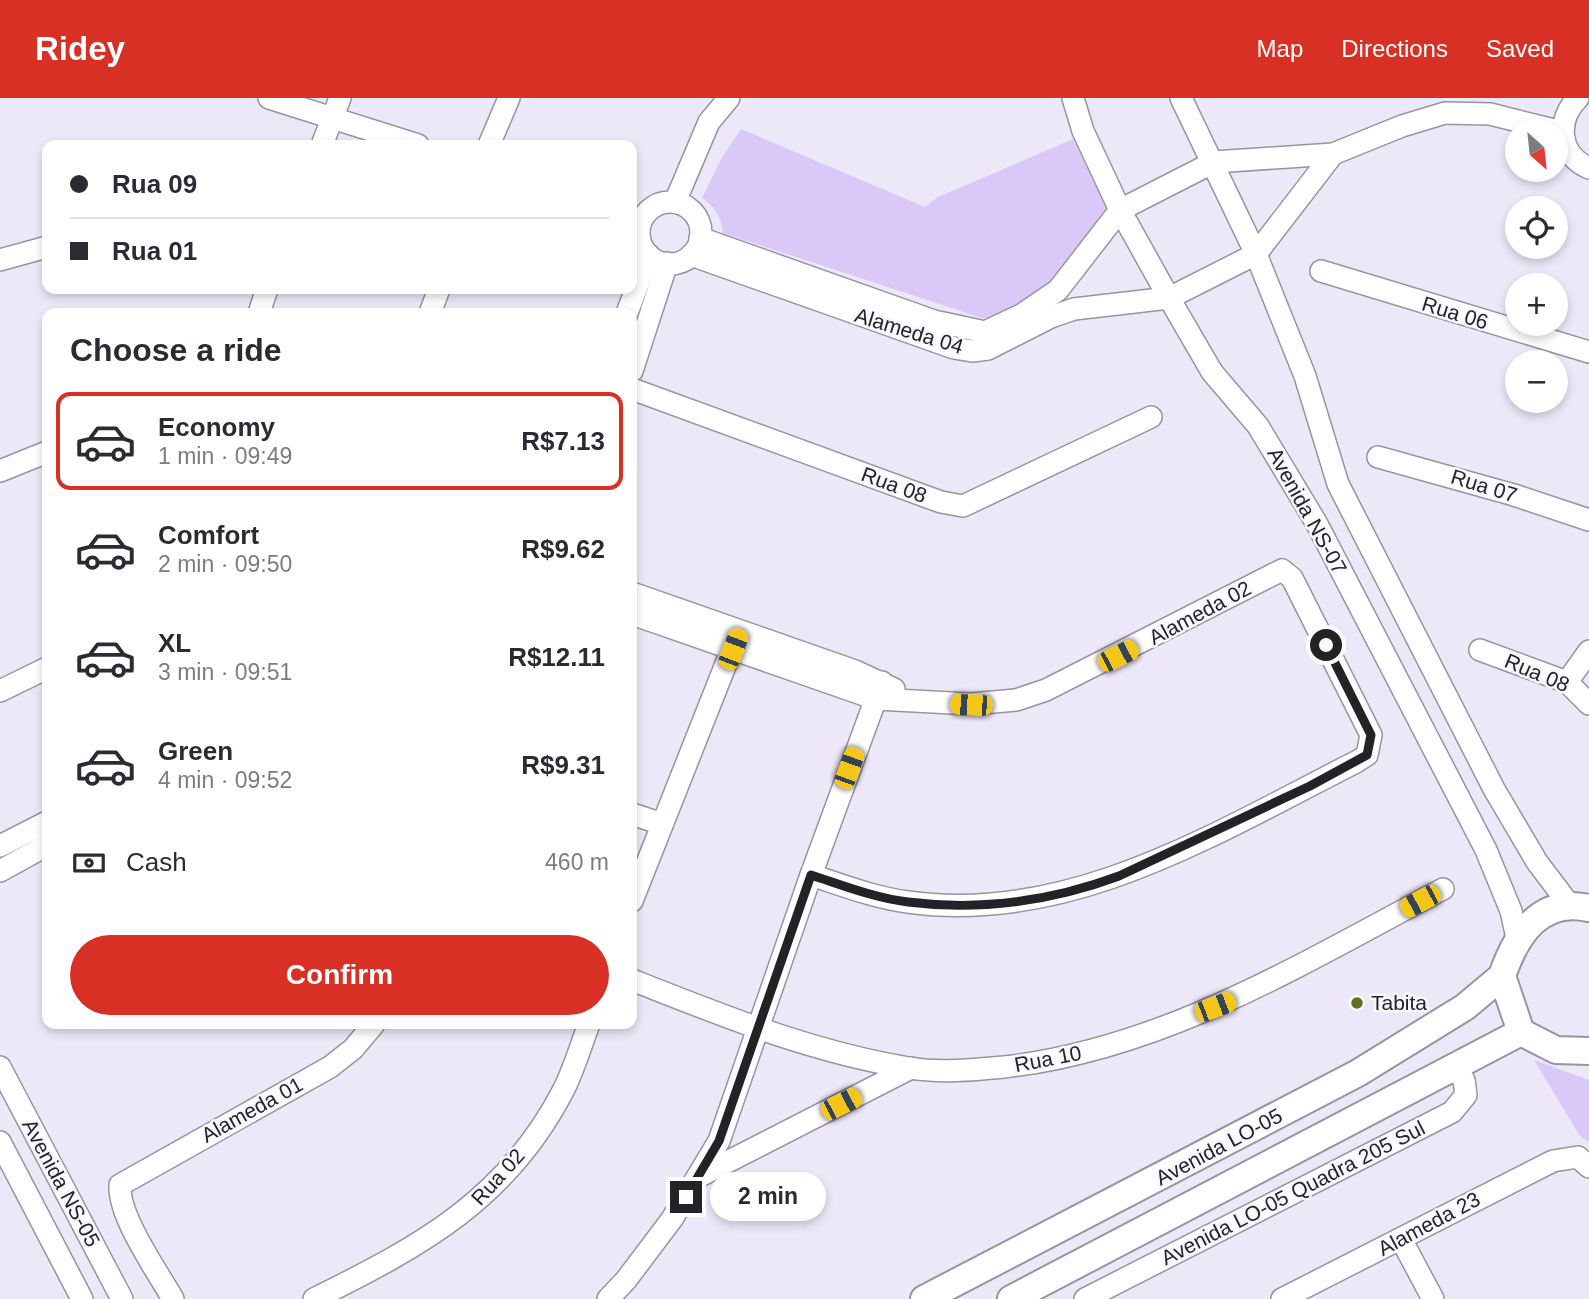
<!DOCTYPE html>
<meta charset="utf-8">
<style>
:root{--surface:#fff;--page:#f7f7f7;--text:#2b2b33;--muted:#7c7c81;--line:#e1e1e2;--accent:#d93025}
body{margin:0;font-family:Arial,sans-serif;background:var(--page);color:var(--text);height:100vh;display:flex;flex-direction:column;font-size:26px;white-space:nowrap}
*{box-sizing:border-box;margin:0}
p{font-size:23px;color:var(--muted)}
.icon{flex:none;width:38px;height:38px;fill:none;stroke:currentColor;stroke-width:2;stroke-linecap:round;stroke-linejoin:round}
.map{position:relative;flex:1;overflow:hidden}
.panel{position:absolute;left:42px;top:210px;width:595px;height:721px;display:flex;flex-direction:column;background:var(--surface);border-radius:14px;box-shadow:0 4px 10px #0003}
.panel>*{flex:none}
.top-card{position:absolute;left:42px;top:42px;width:595px;height:154px;border-radius:14px;box-shadow:0 4px 10px #0003;display:grid;align-content:center;height:154px;padding:0 28px;background:var(--surface)}
.needle{width:46px;rotate:153deg}
.fabs{position:absolute;left:1505px;top:21px;display:grid;gap:14px}
.fabs a{display:grid;place-items:center;width:63px;height:63px;border-radius:50%;background:var(--surface);box-shadow:0 4px 10px #0003;font-size:35px}
.end{position:absolute;width:32px;height:32px;margin:-16px;border:9px solid #242227;background:#fff;box-shadow:0 0 0 4px #fff}
.from{border-radius:50%}
.bubble{position:absolute;height:49px;border-radius:24px;background:var(--surface);box-shadow:0 4px 10px #0003;font-size:23px;font-weight:600;line-height:49px;text-align:center}
.car{position:absolute;width:21px;height:42px;margin:-21px -10px;border-radius:9px;box-shadow:0 0 5px 2px #0007;background:linear-gradient(#f5c518 24%,#345 0 40%,#f5c518 0 76%,#345 0 86%,#f5c518 0)}
.top-card b{display:flex;align-items:center;gap:24px;height:66px;font-size:26px}
.top-card b+b{border-top:2px solid var(--line)}
.top-card i{width:18px;height:18px;background:var(--text)}
ul{padding:0;list-style:none}
li{display:flex;align-items:center;gap:21px;height:98px;margin:0 14px 10px;padding:0 14px;border:4px solid transparent;border-radius:14px}
li div{flex:1}
li b{display:block;font-size:26px}
li em{font-style:normal;font-weight:600}
li.on{border-color:var(--accent)}
li>.icon{width:63px;height:63px;stroke-width:1.5}
h2{padding:0 28px;font-size:32px;line-height:84px}
.pay{display:flex;align-items:center;gap:18px;height:77px;padding:0 28px;font-size:26px}
.pay p{margin-inline-start:auto}
.button{display:flex;gap:14px;margin-top:auto;padding:14px 28px}
.button a{flex:1;height:80px;border-radius:42px;background:var(--accent);color:#fff;font-size:28px;font-weight:600;line-height:80px;text-align:center}
header{display:flex;align-items:center;gap:42px;box-sizing:border-box;height:98px;padding:0 35px;background:var(--accent);color:#fff}
header strong{font-size:33px}
nav{display:flex;gap:38px;margin-inline-start:auto;font-size:24px}
.map>svg:first-child{display:block}
</style>
<header>
<strong>Ridey</strong>
<nav><a>Map</a><a>Directions</a><a>Saved</a></nav>
</header>
<div class="map">
<svg width="1589" height="1201" viewBox="0 0 1589 1201">
<rect width="100%" height="100%" fill="#ede8f8"/>
<!-- park -->
<g fill="#d9c8f8">
<path d="M741,31l184,78 13,-10 135,-58 34,69 -39,63 -58,49 -28,-2 -259,-85c-2,-17 -7,-25 -21,-35l19,-39z"/>
<path d="M1534,962l55,20v62l-9,-6z"/>
</g>
<g fill="none" stroke-linecap="round" stroke-linejoin="round">
<!-- minor casing -->
<g stroke="#9893a2" stroke-width="24">
<g id="minor">
<path d="M269,0l149,47"/>
<path d="M1073,0l10,33 37,79 49,88 43,74 46,54 59,98 169,326 25,61 6,27"/>
<path d="M1181,0l75,156 49,122 33,108 156,305 43,73 31,41"/>
<path d="M1578,0c-22,22 -20,57 11,70"/>
<path d="M322,47l18,-47"/>
<path d="M489,47l20,-47"/>
<path d="M675,104l34,-80 20,-24"/>
<circle cx="670" cy="135" r="31"/>
<path d="M700,140l234,83 51,11 38,-18 35,-24 62,-80 94,-48 119,-8 69,-28 43,-13 45,1 72,18"/>
<path d="M691,157l263,93 18,3 16,-2 63,-32 23,-8 95,-11 87,-44 77,-100"/>
<path d="M0,162l47,-13"/>
<path d="M1321,173l268,81"/>
<path d="M259,215l8,-24"/>
<path d="M430,215l9,-24"/>
<path d="M627,215l22,-58"/>
<path d="M632,273l35,-108"/>
<path d="M632,291l309,113 22,4 188,-89"/>
<path d="M1378,359l136,38 75,25"/>
<path d="M0,373l47,-19"/>
<path d="M632,495l223,78 39,18"/>
<path d="M632,516l244,85 95,5 45,-4 30,-10 236,-120 10,8 79,157 -4,20 -11,7c-139,70 -286,163 -448,140 -33,-4 -66,-17 -97,-27"/>
<path d="M1480,552l87,32 22,22"/>
<path d="M1567,584l22,-31"/>
<path d="M0,593l47,-23"/>
<path d="M632,716l30,10"/>
<path d="M0,748l47,-24"/>
<path d="M0,773l47,-26"/>
<path d="M632,803l105,-265"/>
<path d="M632,882c91,36 180,72 277,88 31,5 64,2 95,-1 160,-18 299,-104 439,-178"/>
<path d="M0,969l122,232"/>
<path d="M0,1044l82,157"/>
<path d="M700,1078l211,-108"/>
<path d="M1401,1141l32,60"/>
<path d="M173,1201c-16,-28 -55,-83 -53,-114l210,-118 23,-18 21,-25"/>
<path d="M314,1201c107,-53 193,-99 250,-210 10,-20 17,-44 25,-65"/>
<path d="M608,1201l18,-19 46,-61 47,-78 92,-266 71,-193"/>
<path d="M1085,1201l367,-187 14,-17 -2,-15 -11,-15"/>
<path d="M1282,1201l271,-138 25,-4 11,10"/>
</g>
</g>
<!-- major casing -->
<g stroke="#9893a2" stroke-width="30">
<g id="major">
<path d="M1589,810c-49,-11 -73,27 -87,68l19,56 35,18 33,1"/>
<path d="M924,1201l434,-226 107,-66 37,-31"/>
<path d="M1011,1201l510,-267"/>
</g>
</g>
<!-- minor -->
<use href="#minor" stroke="#fff" stroke-width="21"/>
<!-- major -->
<use href="#major" stroke="#fff" stroke-width="26"/>
</g>
<g fill="none" stroke-linecap="round" stroke-linejoin="round">
<!-- route -->
<path stroke="#242227" stroke-width="9" d="M686,1099l33,-56 92,-266c31,10 64,23 97,27 71,9 144,-1 211,-26l191,-90 57,-31 4,-20 -45,-90"/>
</g>
<!-- markers -->
<circle fill="#607220" stroke="#f9f7fd" stroke-width="2.5" cx="1357" cy="905" r="7"/>
<g text-anchor="middle" stroke-width="5" stroke-linejoin="round" paint-order="stroke">
<!-- street labels -->
<g font-size="21" fill="#242227" stroke="#f9f7fd">
<text transform="translate(1455 215) rotate(17)" y="7">Rua 06</text>
<text transform="translate(909 233) rotate(17)" y="7">Alameda 04</text>
<text transform="translate(894 387) rotate(20)" y="7">Rua 08</text>
<text transform="translate(1484 388) rotate(17)" y="7">Rua 07</text>
<text transform="translate(1307 413) rotate(61)" y="7">Avenida NS-07</text>
<text transform="translate(1200 515) rotate(-28)" y="7">Alameda 02</text>
<text transform="translate(1537 575) rotate(23)" y="7">Rua 08</text>
<text transform="translate(1048 961) rotate(-11)" y="7">Rua 10</text>
<text transform="translate(252 1012) rotate(-29)" y="7">Alameda 01</text>
<text transform="translate(1219 1049) rotate(-28)" y="7">Avenida LO-05</text>
<text transform="translate(498 1079) rotate(-48)" y="7">Rua 02</text>
<text transform="translate(61 1085) rotate(62)" y="7">Avenida NS-05</text>
<text transform="translate(1293 1095) rotate(-27)" y="7">Avenida LO-05 Quadra 205 Sul</text>
<text transform="translate(1429 1126) rotate(-28)" y="7">Alameda 23</text>
</g>
<!-- poi labels -->
<g font-size="21" fill="#242227" stroke="#f9f7fd" text-anchor="start">
<text x="1371" y="912">Tabita</text>
</g>
</g>
</svg>
<div class="fabs">
<a><svg class="needle" viewBox="-14 -14 28 28"><path d="M0-13l5 13h-10z" fill="#e53935"/><path d="M0 13l5-13h-10z" fill="#7c7c81"/></svg></a>
<a><svg class="icon" aria-label="locate" viewBox="0 0 24 24"><circle cx="12" cy="12" r="6"/><path d="M12 2v4M12 18v4M2 12h4M18 12h4"/></svg></a>
<a>+</a>
<a>−</a>
</div>
<i class="end from" style="left:1326px;top:547px"></i>
<i class="end" style="left:686px;top:1099px"></i>
<div class="bubble" style="left:710px;top:1074px;width:116px">2 min</div>
<i class="car" style="left:733px;top:551px;rotate:21deg"></i>
<i class="car" style="left:1118px;top:558px;rotate:63deg"></i>
<i class="car" style="left:971px;top:607px;rotate:272deg"></i>
<i class="car" style="left:849px;top:670px;rotate:20deg"></i>
<i class="car" style="left:1420px;top:803px;rotate:242deg"></i>
<i class="car" style="left:1215px;top:909px;rotate:69deg"></i>
<i class="car" style="left:841px;top:1006px;rotate:63deg"></i>
<div class="top-card">
<b><i class="from"></i>Rua 09</b>
<b><i></i>Rua 01</b>
</div>
<section class="panel">
<h2>Choose a ride</h2>
<ul>
<li class="on"><svg class="icon" aria-label="car" viewBox="0 0 24 24"><path d="M5 17H2v-5l4-1 3-4h7l3 4 3 1v5h-3M9 17h6M6 11h13"/><circle cx="7" cy="17" r="2"/><circle cx="17" cy="17" r="2"/></svg><div><b>Economy</b><p>1 min · 09:49</p></div><em>R$7.13</em></li>
<li><svg class="icon" aria-label="car" viewBox="0 0 24 24"><path d="M5 17H2v-5l4-1 3-4h7l3 4 3 1v5h-3M9 17h6M6 11h13"/><circle cx="7" cy="17" r="2"/><circle cx="17" cy="17" r="2"/></svg><div><b>Comfort</b><p>2 min · 09:50</p></div><em>R$9.62</em></li>
<li><svg class="icon" aria-label="car" viewBox="0 0 24 24"><path d="M5 17H2v-5l4-1 3-4h7l3 4 3 1v5h-3M9 17h6M6 11h13"/><circle cx="7" cy="17" r="2"/><circle cx="17" cy="17" r="2"/></svg><div><b>XL</b><p>3 min · 09:51</p></div><em>R$12.11</em></li>
<li><svg class="icon" aria-label="car" viewBox="0 0 24 24"><path d="M5 17H2v-5l4-1 3-4h7l3 4 3 1v5h-3M9 17h6M6 11h13"/><circle cx="7" cy="17" r="2"/><circle cx="17" cy="17" r="2"/></svg><div><b>Green</b><p>4 min · 09:52</p></div><em>R$9.31</em></li>
</ul>
<div class="pay"><svg class="icon" aria-label="cash" viewBox="0 0 24 24"><path d="M3 7h18v10H3z"/><circle cx="12" cy="12" r="2"/></svg>Cash<p>460 m</p></div>
<div class="button"><a>Confirm</a></div>
</section>
</div>
